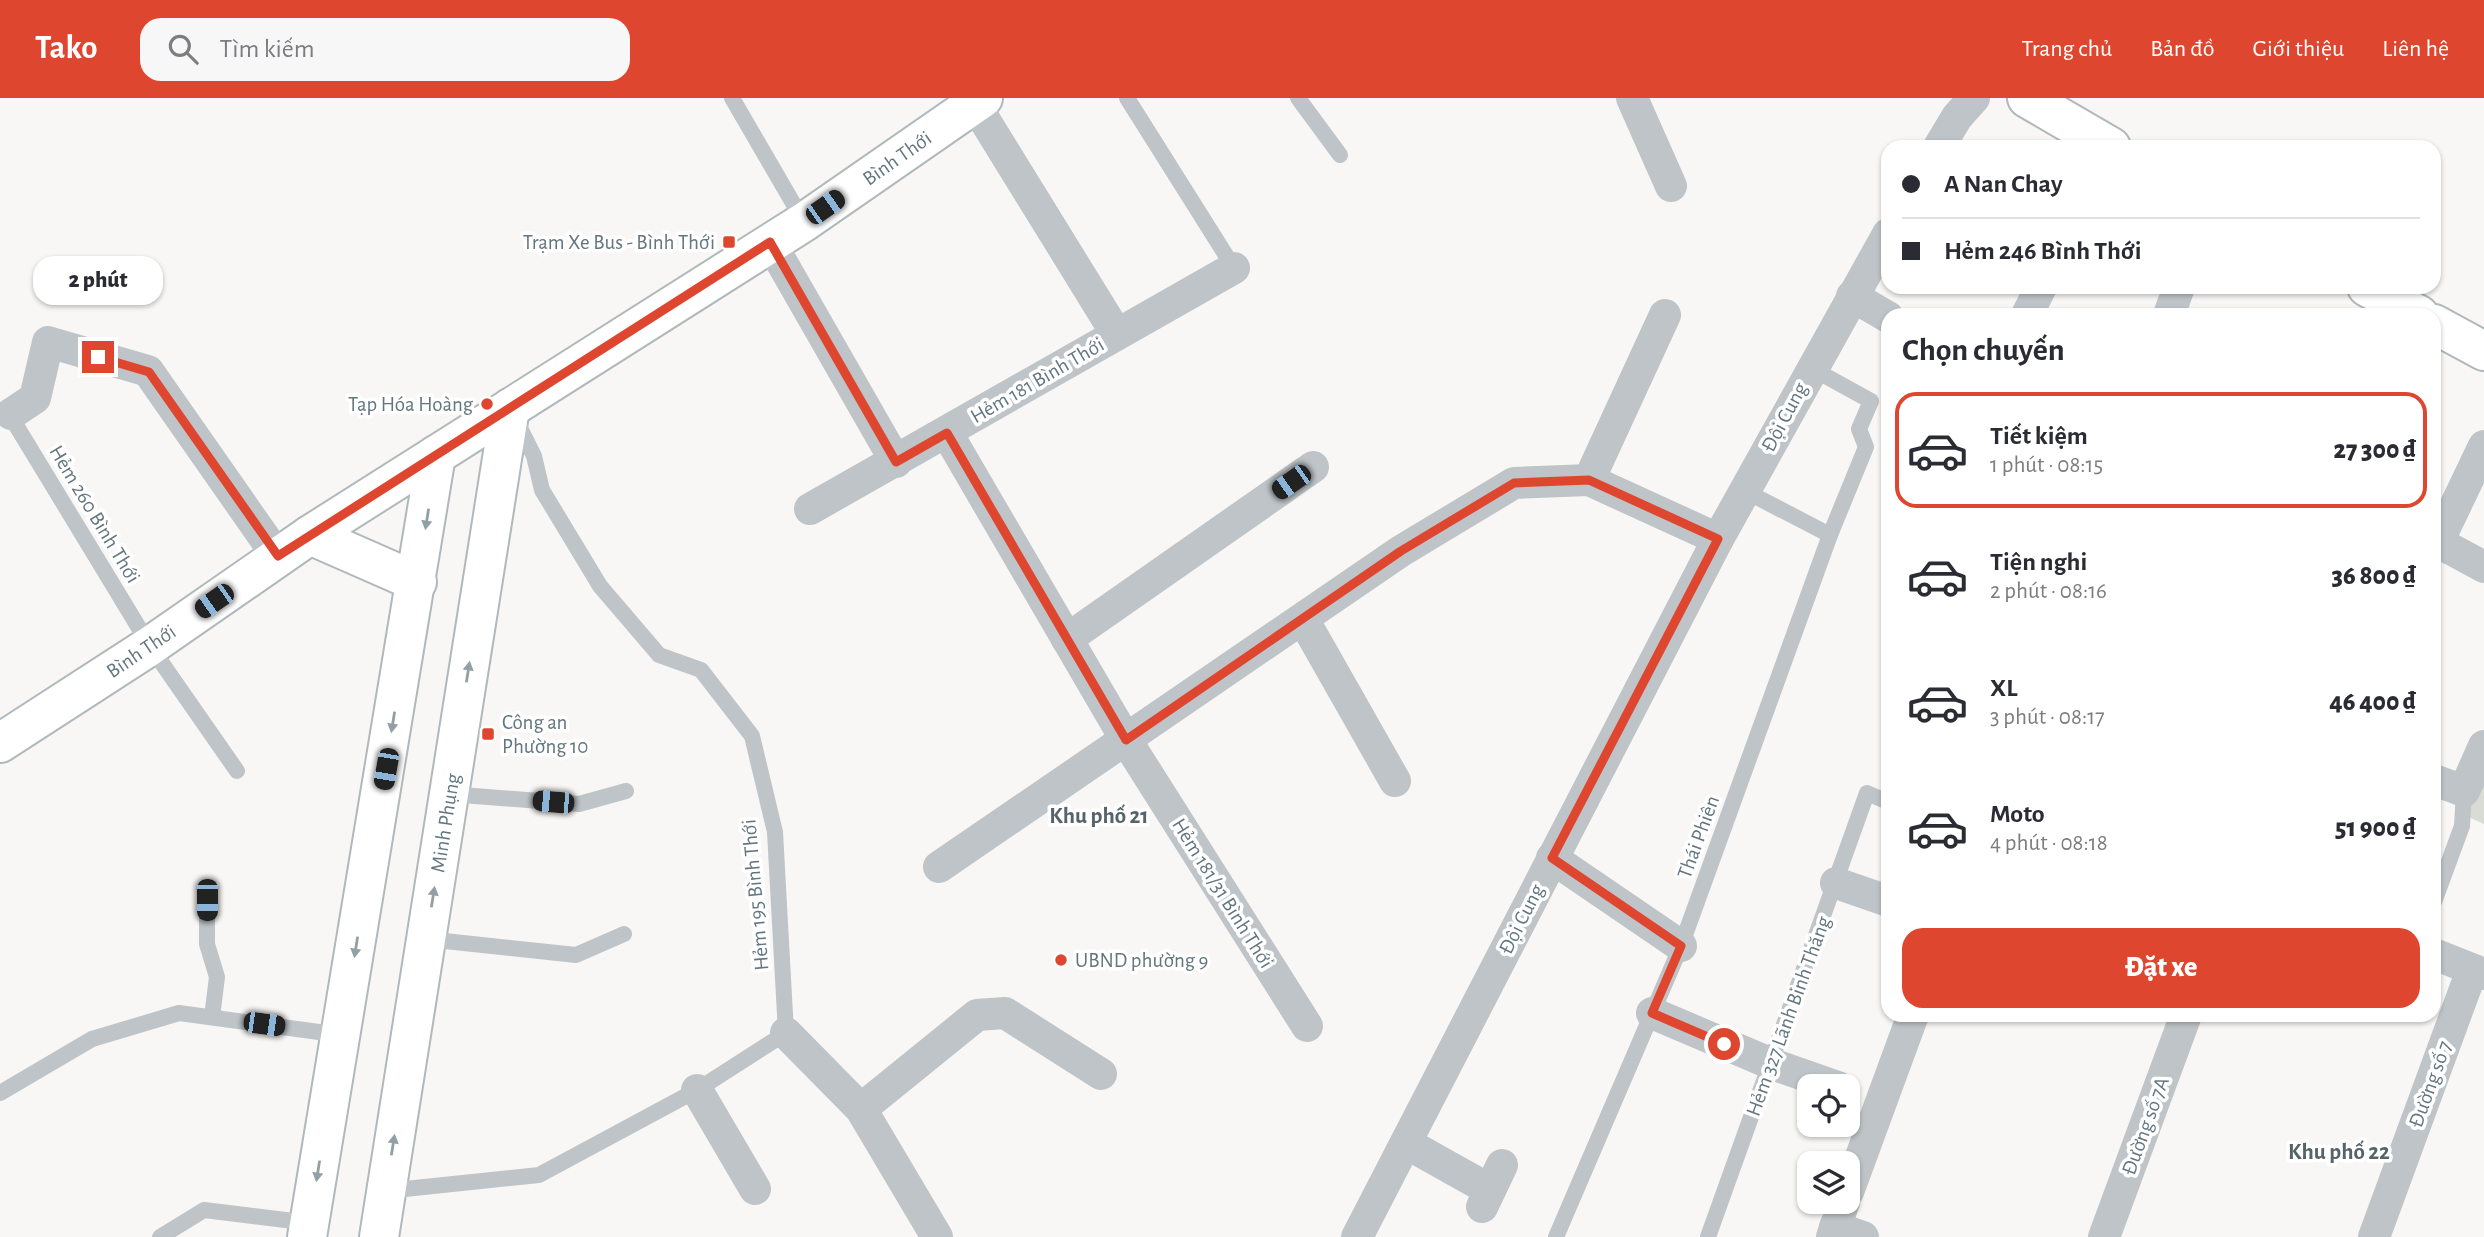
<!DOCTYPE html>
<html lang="vi">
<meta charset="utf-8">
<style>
:root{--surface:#fff;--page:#f7f7f7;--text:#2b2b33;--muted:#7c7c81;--line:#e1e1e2;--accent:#de462f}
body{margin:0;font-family:"Alegreya Sans",sans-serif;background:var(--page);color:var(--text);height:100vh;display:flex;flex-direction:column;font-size:26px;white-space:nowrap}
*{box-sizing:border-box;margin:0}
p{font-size:23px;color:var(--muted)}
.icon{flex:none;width:38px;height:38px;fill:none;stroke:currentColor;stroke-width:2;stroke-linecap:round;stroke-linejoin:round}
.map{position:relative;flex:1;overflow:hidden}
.side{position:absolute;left:1881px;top:210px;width:560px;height:714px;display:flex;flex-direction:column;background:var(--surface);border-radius:21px;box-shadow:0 2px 5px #0004}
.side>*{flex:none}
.banner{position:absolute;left:1881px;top:42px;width:560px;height:154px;border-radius:21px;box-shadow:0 2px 5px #0004;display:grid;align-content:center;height:154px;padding:0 21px;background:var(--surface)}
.buttons{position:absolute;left:1797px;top:976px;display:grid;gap:14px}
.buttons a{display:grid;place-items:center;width:63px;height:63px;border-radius:14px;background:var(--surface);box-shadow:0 2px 5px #0004;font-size:35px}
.end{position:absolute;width:32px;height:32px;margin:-16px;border:9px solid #de462f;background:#fff;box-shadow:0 0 0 4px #fff}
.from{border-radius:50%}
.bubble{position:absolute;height:49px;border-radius:21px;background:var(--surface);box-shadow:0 2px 5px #0004;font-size:23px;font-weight:800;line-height:49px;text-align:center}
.car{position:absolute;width:21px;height:42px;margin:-21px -10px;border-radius:9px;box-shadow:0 0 5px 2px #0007;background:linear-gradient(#222 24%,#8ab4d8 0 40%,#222 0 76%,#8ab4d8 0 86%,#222 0)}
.banner b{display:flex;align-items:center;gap:24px;height:66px;font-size:26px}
.banner b+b{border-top:2px solid var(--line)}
.banner i{width:18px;height:18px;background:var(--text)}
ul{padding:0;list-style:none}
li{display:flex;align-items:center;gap:21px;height:116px;margin:0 14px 10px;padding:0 7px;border:4px solid transparent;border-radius:21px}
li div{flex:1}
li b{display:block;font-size:26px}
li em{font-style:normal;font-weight:800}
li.current{border-color:var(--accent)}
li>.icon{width:63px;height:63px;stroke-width:1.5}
h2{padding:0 21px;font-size:32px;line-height:84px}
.cta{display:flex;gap:14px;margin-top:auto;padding:14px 21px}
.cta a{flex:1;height:80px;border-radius:21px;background:var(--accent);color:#fff;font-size:28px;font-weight:800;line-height:80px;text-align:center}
header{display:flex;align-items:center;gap:42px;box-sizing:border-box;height:98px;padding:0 35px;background:var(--accent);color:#fff}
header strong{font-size:33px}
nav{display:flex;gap:38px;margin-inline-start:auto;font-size:24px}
.search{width:490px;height:63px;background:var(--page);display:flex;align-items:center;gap:18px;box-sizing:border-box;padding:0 24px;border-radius:21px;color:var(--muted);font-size:26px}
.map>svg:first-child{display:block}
</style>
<header>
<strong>Tako</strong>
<div class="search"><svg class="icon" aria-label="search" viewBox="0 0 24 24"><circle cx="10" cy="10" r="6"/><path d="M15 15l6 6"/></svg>Tìm kiếm</div>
<nav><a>Trang chủ</a><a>Bản đồ</a><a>Giới thiệu</a><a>Liên hệ</a></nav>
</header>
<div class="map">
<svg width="2484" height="1139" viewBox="0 0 2484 1139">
<rect width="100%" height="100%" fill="#f8f7f5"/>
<!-- green -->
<path fill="#d8dcd4" d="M2484,669v57l-22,-10z"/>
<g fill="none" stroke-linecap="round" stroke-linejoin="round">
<!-- secondary casing -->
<g stroke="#b1b8bb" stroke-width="42">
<g id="secondary">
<path d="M2027,0l84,49"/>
<path d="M2367,189l52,28"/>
<path d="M2434,226l50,27"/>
<path d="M310,437l107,47"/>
<path d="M0,645l150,-97 160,-111 494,-313 179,-124"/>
<path d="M307,1139l129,-782"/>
<path d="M379,1139l131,-829"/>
</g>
</g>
<!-- lane -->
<g stroke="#bec4c7" stroke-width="16">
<path d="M732,0l72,124"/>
<path d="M1127,0l107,170"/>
<path d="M1298,0l42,57"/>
<path d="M8,314l142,234 87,125"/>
<path d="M1745,393l85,44"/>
<path d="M449,696l130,10 47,-13"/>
<path d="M207,801v45l10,33 -5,40"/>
<path d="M2434,804l28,-76 2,-35"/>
<path d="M426,841l150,16 48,-21"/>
<path d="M0,995l92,-54 87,-26 162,22"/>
<path d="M386,1093l153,-16 158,-85 89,-57 -11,-201 -23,-96 -51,-66 -42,-15 -59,-69 -58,-96 -8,-34 -18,-36"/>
<path d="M160,1139l44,-27 106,13"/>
<path d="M1556,1139l125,-291 149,-411 36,-88 -7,-18 12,-28 -60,-33"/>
<path d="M1708,1139l159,-444 21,9"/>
</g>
<!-- street -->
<g stroke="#bec4c7" stroke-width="32">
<path d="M971,0l145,235"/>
<path d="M1632,0l39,88"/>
<path d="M1939,49l18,-30 17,-19"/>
<path d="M770,144l126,220"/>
<path d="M1852,198l36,21"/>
<path d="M2027,217l14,-28"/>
<path d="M2169,217l10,-28"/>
<path d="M11,316l24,-16 13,-56 100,29 130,186"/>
<path d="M947,335l179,307 181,286"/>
<path d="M1589,382l76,-165"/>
<path d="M810,411l424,-241"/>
<path d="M2434,442l50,27"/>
<path d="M2438,444l46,-96"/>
<path d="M1303,521l92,162"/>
<path d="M1067,541l246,-172"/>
<path d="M2434,682l30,11 20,-45"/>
<path d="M1552,760l129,88"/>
<path d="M939,769l462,-316 113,-68 75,-3 129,59"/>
<path d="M1836,785l52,18"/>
<path d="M2434,856l50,20"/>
<path d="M1652,915l120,51 66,23"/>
<path d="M786,935l75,76 76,128"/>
<path d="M697,992l58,99"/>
<path d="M861,1011l116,-94 28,-2 96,61"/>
<path d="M1406,1045l84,47"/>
<path d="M1848,1094l65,-177"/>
<path d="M1482,1109l20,-42"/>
<path d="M1835,1129l28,10"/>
<path d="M1357,1139l361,-698 170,-305"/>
<path d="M1832,1139l12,-35"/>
<path d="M2104,1139l82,-222"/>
<path d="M2374,1139l98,-267"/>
</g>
<!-- secondary -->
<use href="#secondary" stroke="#fff" stroke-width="38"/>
</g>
<!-- one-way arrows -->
<defs><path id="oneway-solid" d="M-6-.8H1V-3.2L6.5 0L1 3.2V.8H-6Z" transform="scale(1.75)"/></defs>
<g fill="#929fa5">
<use href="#oneway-solid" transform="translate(427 421) rotate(99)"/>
<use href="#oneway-solid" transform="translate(468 574) rotate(-81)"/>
<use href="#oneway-solid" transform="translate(393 624) rotate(99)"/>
<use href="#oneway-solid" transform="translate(433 799) rotate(-81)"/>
<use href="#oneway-solid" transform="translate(356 849) rotate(99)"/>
<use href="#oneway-solid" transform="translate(393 1047) rotate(-81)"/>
<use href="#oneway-solid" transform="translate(318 1073) rotate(99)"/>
</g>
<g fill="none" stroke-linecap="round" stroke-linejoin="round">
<!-- route -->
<path stroke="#de462f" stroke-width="9" d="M98,259l51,15 129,184 492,-314 126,220 51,-29 179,307 275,-189 113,-68 75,-3 129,59 -166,319 129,88 -29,67 72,31"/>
</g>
<!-- markers -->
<g fill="#de462f" stroke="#fff" stroke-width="2.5">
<rect x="722" y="137" width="14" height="14" rx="3.5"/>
<circle cx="487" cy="306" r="7"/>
<rect x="481" y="629" width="14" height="14" rx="3.5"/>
<circle cx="1061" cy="862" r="7"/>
</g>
<g text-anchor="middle" stroke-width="7" stroke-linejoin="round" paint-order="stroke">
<!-- street labels -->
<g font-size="21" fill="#63767f" stroke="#fff">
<text transform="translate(897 60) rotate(-35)" y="7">Bình Thới</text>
<text transform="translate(1037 282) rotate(-30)" y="7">Hẻm 181 Bình Thới</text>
<text transform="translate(1784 319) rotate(-62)" y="7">Đội Cung</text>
<text transform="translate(95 416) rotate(59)" y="7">Hẻm 260 Bình Thới</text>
<text transform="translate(141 553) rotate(-34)" y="7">Bình Thới</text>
<text transform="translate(445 725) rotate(-81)" y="7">Minh Phụng</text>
<text transform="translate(1698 739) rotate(-70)" y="7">Thái Phiên</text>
<text transform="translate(1223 795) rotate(58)" y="7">Hẻm 181/31 Bình Thới</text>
<text transform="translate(755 797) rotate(-95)" y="7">Hẻm 195 Bình Thới</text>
<text transform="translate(1521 821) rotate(-63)" y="7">Đội Cung</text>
<text transform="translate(1788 918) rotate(-70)" y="7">Hẻm 327 Lãnh Binh Thăng</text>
<text transform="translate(2430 986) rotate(-70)" y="7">Đường số 7</text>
<text transform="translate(2145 1028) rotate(-70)" y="7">Đường số 7A</text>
</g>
<!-- poi labels -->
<g font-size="21" fill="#63767f" stroke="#fff" text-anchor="end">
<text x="715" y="151">Trạm Xe Bus - Bình Thới</text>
<text x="473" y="313">Tạp Hóa Hoàng</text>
<text x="502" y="631" text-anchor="start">Công an<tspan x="502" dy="24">Phường 10</tspan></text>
<text x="1075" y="869" text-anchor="start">UBND phường 9</text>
</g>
<!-- neighbourhood labels -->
<g font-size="23" font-weight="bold" fill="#55636a" stroke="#fff">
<text x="1099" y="725">Khu phố 21</text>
<text x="2339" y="1061">Khu phố 22</text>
</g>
</g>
</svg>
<div class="buttons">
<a><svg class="icon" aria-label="locate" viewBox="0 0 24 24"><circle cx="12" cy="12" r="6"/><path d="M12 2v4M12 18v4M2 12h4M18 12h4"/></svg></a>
<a><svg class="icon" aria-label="layers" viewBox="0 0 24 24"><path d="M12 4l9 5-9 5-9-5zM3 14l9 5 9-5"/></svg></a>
</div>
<i class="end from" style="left:1724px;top:946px"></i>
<i class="end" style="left:98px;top:259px"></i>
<div class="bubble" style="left:33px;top:158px;width:130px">2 phút</div>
<i class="car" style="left:825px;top:109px;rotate:55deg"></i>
<i class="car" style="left:1291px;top:384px;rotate:235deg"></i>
<i class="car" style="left:214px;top:503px;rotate:235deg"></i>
<i class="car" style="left:386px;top:671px;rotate:190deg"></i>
<i class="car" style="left:553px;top:704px;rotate:275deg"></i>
<i class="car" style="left:207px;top:802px;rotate:180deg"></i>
<i class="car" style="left:264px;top:926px;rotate:98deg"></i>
<div class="banner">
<b><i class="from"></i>A Nan Chay</b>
<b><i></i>Hẻm 246 Bình Thới</b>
</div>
<section class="side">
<h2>Chọn chuyến</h2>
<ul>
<li class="current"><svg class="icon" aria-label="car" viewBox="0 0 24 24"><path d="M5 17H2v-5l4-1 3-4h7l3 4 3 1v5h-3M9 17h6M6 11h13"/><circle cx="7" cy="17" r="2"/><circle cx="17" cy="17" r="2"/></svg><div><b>Tiết kiệm</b><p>1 phút · 08:15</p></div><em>27 300 ₫</em></li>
<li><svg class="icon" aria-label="car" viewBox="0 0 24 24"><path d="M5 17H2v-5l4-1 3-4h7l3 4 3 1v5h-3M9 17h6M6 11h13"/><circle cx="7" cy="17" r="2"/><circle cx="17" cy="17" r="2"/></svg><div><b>Tiện nghi</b><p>2 phút · 08:16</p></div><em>36 800 ₫</em></li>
<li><svg class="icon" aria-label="car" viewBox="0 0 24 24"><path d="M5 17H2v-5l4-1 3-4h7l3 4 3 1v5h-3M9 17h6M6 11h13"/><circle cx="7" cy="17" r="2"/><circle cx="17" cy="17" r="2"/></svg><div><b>XL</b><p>3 phút · 08:17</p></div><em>46 400 ₫</em></li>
<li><svg class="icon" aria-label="car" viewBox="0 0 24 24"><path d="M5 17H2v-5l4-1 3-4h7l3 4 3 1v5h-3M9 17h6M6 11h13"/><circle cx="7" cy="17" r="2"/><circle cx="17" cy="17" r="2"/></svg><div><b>Moto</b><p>4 phút · 08:18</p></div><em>51 900 ₫</em></li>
</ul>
<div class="cta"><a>Đặt xe</a></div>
</section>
</div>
